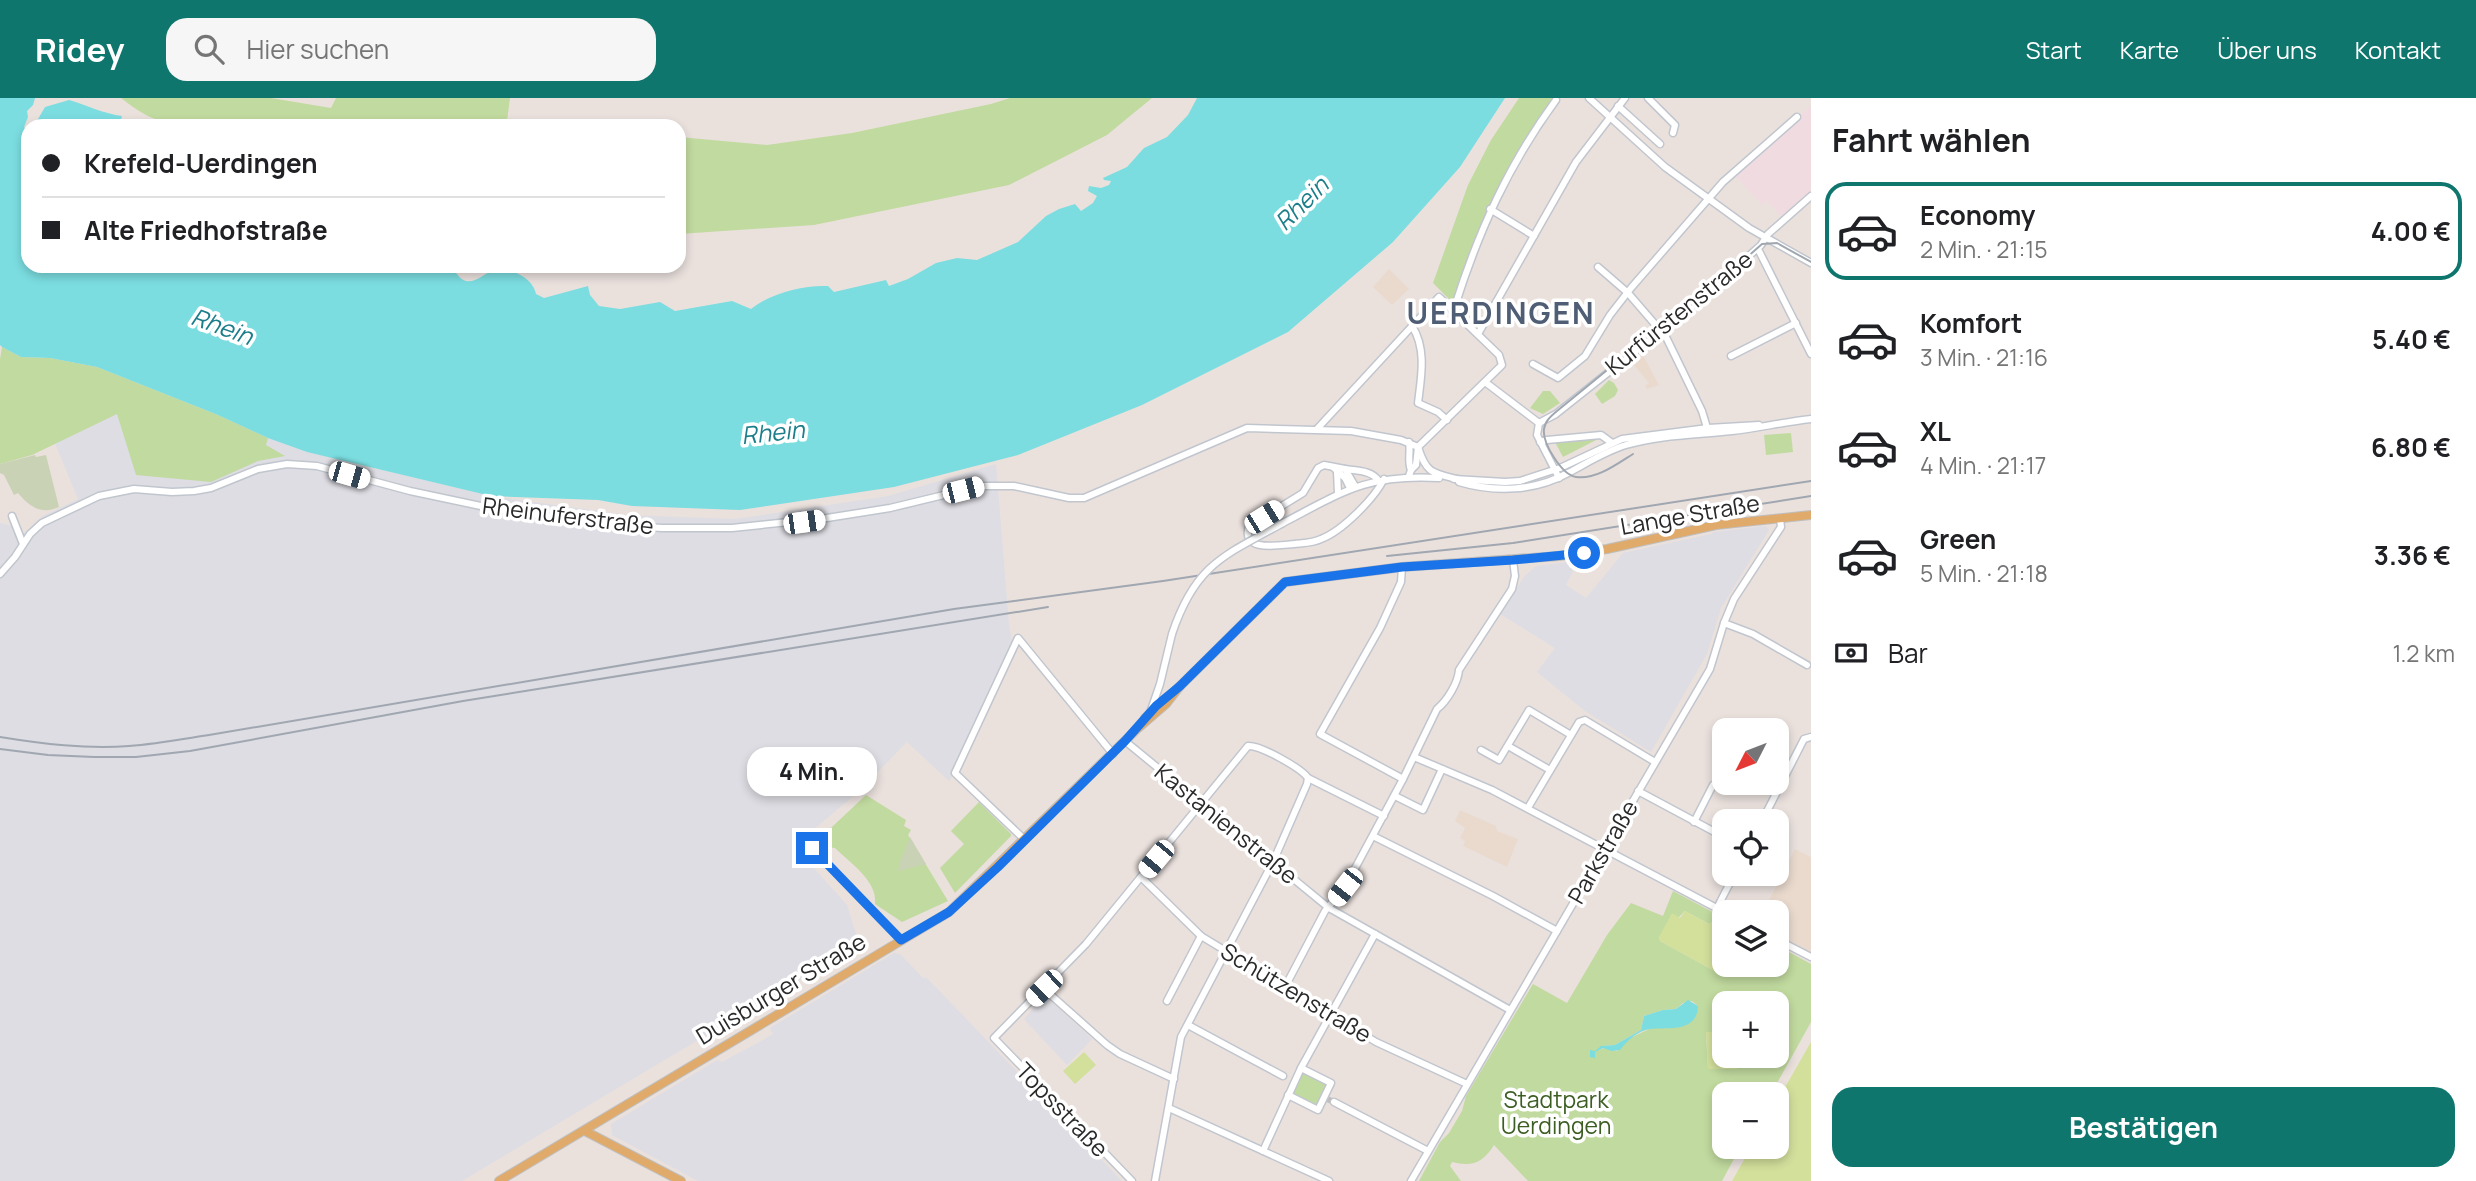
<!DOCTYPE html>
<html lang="de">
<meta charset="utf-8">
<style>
:root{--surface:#fff;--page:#f6f6f6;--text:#202124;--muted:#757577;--line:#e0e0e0;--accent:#0f766e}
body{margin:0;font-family:Manrope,sans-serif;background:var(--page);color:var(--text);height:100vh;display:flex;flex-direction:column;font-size:26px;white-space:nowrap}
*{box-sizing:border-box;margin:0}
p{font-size:23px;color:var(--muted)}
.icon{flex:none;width:38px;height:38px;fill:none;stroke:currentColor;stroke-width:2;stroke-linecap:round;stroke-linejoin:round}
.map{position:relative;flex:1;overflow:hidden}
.details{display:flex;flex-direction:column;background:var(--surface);width:665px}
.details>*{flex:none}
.guide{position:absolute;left:21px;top:21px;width:665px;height:154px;border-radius:21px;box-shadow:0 4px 10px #0003;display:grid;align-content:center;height:154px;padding:0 21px;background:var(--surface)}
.needle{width:46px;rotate:228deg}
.tools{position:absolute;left:1712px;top:620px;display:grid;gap:14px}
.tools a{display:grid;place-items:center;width:77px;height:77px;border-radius:14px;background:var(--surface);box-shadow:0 4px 10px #0003;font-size:35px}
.end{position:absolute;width:32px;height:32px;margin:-16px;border:9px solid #1a73e8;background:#fff;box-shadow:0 0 0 4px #fff}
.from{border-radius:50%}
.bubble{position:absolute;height:49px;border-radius:21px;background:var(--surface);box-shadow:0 4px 10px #0003;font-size:23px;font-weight:700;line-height:49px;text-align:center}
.car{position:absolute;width:21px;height:42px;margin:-21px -10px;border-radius:9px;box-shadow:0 0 5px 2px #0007;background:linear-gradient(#fff 24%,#345 0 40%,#fff 0 76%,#345 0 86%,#fff 0)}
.guide b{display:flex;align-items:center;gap:24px;height:66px;font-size:26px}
.guide b+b{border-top:2px solid var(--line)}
.guide i{width:18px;height:18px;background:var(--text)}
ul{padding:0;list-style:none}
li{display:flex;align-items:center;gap:21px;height:98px;margin:0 14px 10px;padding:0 7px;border:4px solid transparent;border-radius:21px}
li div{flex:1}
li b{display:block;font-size:26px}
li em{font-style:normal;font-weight:700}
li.on{border-color:var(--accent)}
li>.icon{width:63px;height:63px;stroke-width:1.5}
h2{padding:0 21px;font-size:32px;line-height:84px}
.pay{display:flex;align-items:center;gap:18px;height:77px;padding:0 21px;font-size:26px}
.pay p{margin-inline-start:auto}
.button{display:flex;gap:14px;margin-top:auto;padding:14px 21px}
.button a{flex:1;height:80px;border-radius:21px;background:var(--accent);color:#fff;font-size:28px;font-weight:700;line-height:80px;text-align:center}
header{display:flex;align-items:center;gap:42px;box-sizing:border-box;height:98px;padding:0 35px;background:var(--accent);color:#fff}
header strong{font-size:33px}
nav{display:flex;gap:38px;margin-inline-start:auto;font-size:24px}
.search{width:490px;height:63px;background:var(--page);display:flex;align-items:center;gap:18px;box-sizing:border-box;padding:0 24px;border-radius:21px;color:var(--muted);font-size:26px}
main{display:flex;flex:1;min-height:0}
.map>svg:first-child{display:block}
</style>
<header>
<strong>Ridey</strong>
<div class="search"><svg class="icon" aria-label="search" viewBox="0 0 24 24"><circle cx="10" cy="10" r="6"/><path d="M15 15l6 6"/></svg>Hier suchen</div>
<nav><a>Start</a><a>Karte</a><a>Über uns</a><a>Kontakt</a></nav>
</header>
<main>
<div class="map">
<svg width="1811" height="1083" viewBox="0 0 1811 1083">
<rect width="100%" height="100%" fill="#eae1dd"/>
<!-- industrial -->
<g fill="#dddde3">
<path d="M111,295l155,52 2,-7 39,14 184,44 136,19 108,4 153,-23 108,-32 13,160 3,18 3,1 -55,119 -11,19 -42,-39 -50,51 -63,53 53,59 12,39 -397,237h-462v-658l12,3 11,8 18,-17 37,-18 -24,-58z"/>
<path d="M1766,428l3,4 -48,78 -14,46 -56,98 -66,-41 -48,-39 18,-24 -55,-34 24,-37 12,-11 40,-5v4l-10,20 20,13 37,-45 88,-19 2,-2z"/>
<path d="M894,855l6,1 24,25 2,-2 196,204h-424l-86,-46 -1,-11 106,-64 5,2 39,-21 12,-7 -3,-6z"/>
<path d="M1045,898l47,43 -25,26 -43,-46z"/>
</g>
<!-- education -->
<g fill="#eadace">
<path d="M1389,171l20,20 -17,16 -19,-18z"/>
<path d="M1639,252l5,7 15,28 -12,4 -2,-3 4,-3 -15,-18 8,-7 -5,-6z"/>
<path d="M1460,712l36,16 1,5 21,8 -11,28 -44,-21 2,-5 -5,-3 5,-10 -10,-7z"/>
<path d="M1795,751l16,8v96l-35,-18v-23h-13z"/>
</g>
<!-- medical -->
<path fill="#f0dbe1" d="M1811,8v85l-30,25 -14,-15 -5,4 -28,-31z"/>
<!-- green -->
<g fill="#c1da9f" fill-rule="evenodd">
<path d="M121,0h150l60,10 5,-10h174l-3,23 51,5h-357c-11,-5 -22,-3 -34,-4 -17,-2 -33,-14 -46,-24z"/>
<path d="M1010,0h142l-45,37 -98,50 -195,40 -135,9v-97l88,8 85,-12 139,-29z"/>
<path d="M1519,0h33l-1,8 -36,55 -61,139 -3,1 -18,-18 35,-98 23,-45z"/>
<path d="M2,249l19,10 29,1 47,9 121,48 50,23 -2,7 19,11 -27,5 -47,21 -75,-7 -19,-61 -85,41 -32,9v-105z"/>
<path d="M1609,282l5,3 4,7 -3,6 -13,8 -7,-10z"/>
<path d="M1543,293h7l10,12 -17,11 -13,-6z"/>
<path d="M1791,335l2,19 -27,3 -2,-20z"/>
<path d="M1600,340l-37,19 -8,-15 39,-3z"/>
<path d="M866,697l40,25 -2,6 7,4 -3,5 40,66 -46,21 -27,-18c3,-23 -25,-41 -40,-56l-16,-2 -3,-4z"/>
<path d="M979,704l32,32v2l-56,57 -15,-25 24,-24 -13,-13z"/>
<path d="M1673,793l51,27v5l-7,-4 -8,5 -24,-13 -26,26 1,4 62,34 4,-1 5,-10h45v-19l35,19v58l-40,72h-47v8l-12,1 12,5v38h17l-19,35h-194l-34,-36c-11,18 -22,22 -42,17l-2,4 11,15h-42l21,-39 9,-9 13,-22 4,-15 67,-112 34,19 40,-68 24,-32 32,13zM1692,903l6,5 -70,33 -11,12 -13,-3 -8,3 6,-5 13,-1 26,-15 3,-14 19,-6 13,-1 7,-6zM1724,905h52v52l-40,2 -28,12 -2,-36 18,-1z"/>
<path d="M1302,973l26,13 -12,23 -25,-12z"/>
</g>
<!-- cemetery -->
<g fill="#cad2b6">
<path d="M35,357l1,2 10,-2 13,52c-18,8 -29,0 -41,-14l-4,2 -10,-20 -4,-2v-9z"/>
<path d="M910,739l16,27 -28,7 2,-9z"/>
</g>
<!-- pitch -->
<g fill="#d3e09c">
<path d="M1685,813l24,13 8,-5 7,4v41h7l-5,11h-4l-62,-34 -1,-4 13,-24 8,5z"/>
<path d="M1706,934h18v23h23v2l-11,1 1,11h-29z"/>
<path d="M1811,944v139h-79l20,-35h24v-43z"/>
<path d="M1084,954l12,13 -21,19 -12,-13z"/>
</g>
<!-- water -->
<g fill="#7bdde0">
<path d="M0,0h35l-2,7 -6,6 1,6 -4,10 4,4v135h423c4,5 9,14 15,15 10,2 17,-7 26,-10 16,-5 41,6 44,23l8,4 44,-12 2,9 9,11 21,3 40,-7 15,9 57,-10 19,8c20,-16 52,-24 77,-23l6,6 52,-12 3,6 19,-7 28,-16 21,-5 20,2 41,-18 28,-26 13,-7 16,-5 6,7 12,-8 4,-7 -9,-5 1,-5 12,2 8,-3 2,-4 -7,-1 -1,-2 24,-11 17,-19 23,-11 21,-22 9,-17h308l-45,69 -67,75 -105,90 -146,73 -124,50 -124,32 -154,23 -108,-4 -34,-6 -107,-4 -184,-44 -39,-14 -50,-23 -121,-48 -47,-9 -29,-1 -19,-10 -2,-2z"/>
<path d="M69,2c17,5 36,14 53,16l-3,10h-85l11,-19z"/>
<path d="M1688,902l10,6c-1,27 -30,21 -48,23 -13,2 -22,11 -30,21l-8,1 -9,-3 -8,4v6l-5,-1v-7l5,1 6,-5 14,-1 26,-15 3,-14 19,-6 13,-1z"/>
</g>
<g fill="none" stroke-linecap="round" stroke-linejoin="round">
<!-- minor-tunnel -->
<path stroke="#c3bcb9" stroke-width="6" stroke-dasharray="6 3" stroke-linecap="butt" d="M1327,1001l7,3"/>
<!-- minor casing -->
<g stroke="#c1c6ce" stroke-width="9">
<g id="minor">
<path d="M1589,0l76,69 84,61 62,35"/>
<path d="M1648,0l27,27 -2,8"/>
<path d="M1618,8l42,38"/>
<path d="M1490,111l44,27"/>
<path d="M1758,151l53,105"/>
<path d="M1598,169l30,26 38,44 36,74 6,20"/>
<path d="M1452,212l3,-4c24,-76 54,-142 101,-206"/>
<path d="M1412,228c15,23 9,52 6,77l20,9 9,8"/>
<path d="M1478,236l98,-172 49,-64"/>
<path d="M1731,258l65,-33"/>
<path d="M1533,266l25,14 27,-22 25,-41 21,-27 92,-106 74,-65"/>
<path d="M1485,284l54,41"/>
<path d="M1539,325l17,-9 146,-116 59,-53 7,-11 43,-38"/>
<path d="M1539,325l-2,12 22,43"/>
<path d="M1317,331l122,-132 60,58 3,10 -84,82 -2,18 -5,5 -2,6"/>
<path d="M1409,344c2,10 -2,19 2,28"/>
<path d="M1540,344l7,-2 54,-5 11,8"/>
<path d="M1333,369l12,11 5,10"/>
<path d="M1345,371c11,2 26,1 33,11"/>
<path d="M1337,373l1,23"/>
<path d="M1454,381l51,3 15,-1 40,-13 62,-29 86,-11 51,-3"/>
<path d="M1459,384c37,11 76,9 109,-9 19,-10 38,-22 58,-28 34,-10 71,-10 106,-14 26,-3 52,-9 79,-12"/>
<path d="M1355,388l-10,-17 -21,-4 -6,3 -15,25 -54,33c-9,27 31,19 45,18 9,-1 19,-1 27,-5 21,-8 53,-40 63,-60"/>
<path d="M12,418l11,28"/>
<path d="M1283,425c61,-32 85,-49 156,-45"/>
<path d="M1402,469l-1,15 -21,46 -60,106 83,45"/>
<path d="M0,476l15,-17 15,-23 12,-11 57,-27 35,-7 38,3 22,-1 17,-3 47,-19 29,-5 30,2 93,25 80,17 109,16 63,4h70l95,-10 63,-10 91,-22h33l55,12h15l163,-70 104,3 50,9 17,7c8,26 14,26 39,32"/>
<path d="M1724,525l29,11 54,31"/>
<path d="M1151,612l9,-26 12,-50"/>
<path d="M1125,643l204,167 181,102"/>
<path d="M1508,648l42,24"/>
<path d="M1481,652l18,10 30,-50 42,25"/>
<path d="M1414,659l78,33 232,122"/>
<path d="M1638,693l86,46"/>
<path d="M1395,698l28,14 19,-41"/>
<path d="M1529,708l50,-84 6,-2 70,42"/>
<path d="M1762,723l42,-82 7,-2"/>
<path d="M1694,724l19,-37"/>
<path d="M1373,738l120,60 64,35"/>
<path d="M1025,742l-70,-67 63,-135 95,116"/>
<path d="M812,750l89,92"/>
<path d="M1141,779l60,59 175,106 91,42"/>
<path d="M1717,810l18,-35"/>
<path d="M1776,841l35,18"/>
<path d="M1285,889l40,-76 20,-24 58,-108 34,-70c10,-8 21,-26 22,-39l53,-81 3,-13 -2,-16"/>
<path d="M1043,890l64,57 13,9 54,25"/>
<path d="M1167,903l34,-65"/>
<path d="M1188,927l95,51"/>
<path d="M1288,997l30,15 13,-27 -30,-15"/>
<path d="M1334,1004l94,49"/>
<path d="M1169,1010l160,73"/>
<path d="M1263,1053l38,-83 74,-134"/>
<path d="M1132,1083l-138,-143 92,-94 162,-198c12,-1 53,22 60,32l76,38"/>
<path d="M1155,1083l26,-144 92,-175 34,-78 1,-6"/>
<path d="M1411,1083l299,-512 14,-46 10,-24 47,-72 -1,-8"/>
</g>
</g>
<!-- major casing -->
<g stroke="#bfbfbf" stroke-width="10">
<g id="major">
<path d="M1176,592l109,-108 117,-15 157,-11 48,-7 109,-24 95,-10"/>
<path d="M1145,620l21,-20"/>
<path d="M585,1033l96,50"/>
<path d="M499,1083l450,-269 188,-183 29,-25 14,-18"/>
</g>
</g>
<!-- minor -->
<use href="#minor" stroke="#fff" stroke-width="6"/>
<!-- major -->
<use href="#major" stroke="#e0aa6b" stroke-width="8"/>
<!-- tram -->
<path stroke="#a0a7b1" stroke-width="2" d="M1633,356c-16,10 -37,26 -57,23 -14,-2 -34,-34 -32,-48 1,-8 7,-13 13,-18l82,-67 63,-47 60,-53 15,-1 34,19"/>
<!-- rail -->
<g stroke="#a0a7b1" stroke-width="2">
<path d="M1387,458l126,-13 298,-47"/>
<path d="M0,639c43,7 85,12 129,9 27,-2 54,-7 80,-11l745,-126 209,-28 648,-100"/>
<path d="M0,651l48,6 46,2h42l54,-6 273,-50 585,-94"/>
</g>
<!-- minor-bridge casing -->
<g stroke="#c1c6ce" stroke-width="9" stroke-linecap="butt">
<path id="minor-bridge" d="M1172,536c23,-69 51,-78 111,-111"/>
</g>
<!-- minor-bridge -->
<use href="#minor-bridge" stroke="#fff" stroke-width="6"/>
</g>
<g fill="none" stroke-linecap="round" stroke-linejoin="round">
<!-- route -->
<path stroke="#1a73e8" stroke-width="9" d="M812,750l89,92 48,-28 49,-45 127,-126 31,-35 24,-20 105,-104 117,-15 111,-7 71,-7"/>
</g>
<g text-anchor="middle" stroke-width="7" stroke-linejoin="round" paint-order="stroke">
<!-- street labels -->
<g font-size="23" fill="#292929" stroke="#fff">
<text transform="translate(1679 215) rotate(-39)" y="8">Kurfürstenstraße</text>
<text transform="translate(1690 417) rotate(-10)" y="8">Lange Straße</text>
<text transform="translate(568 418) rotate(7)" y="8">Rheinuferstraße</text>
<text transform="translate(1226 726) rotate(39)" y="8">Kastanienstraße</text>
<text transform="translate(1603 754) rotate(-60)" y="8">Parkstraße</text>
<text transform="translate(781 891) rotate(-31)" y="8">Duisburger Straße</text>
<text transform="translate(1296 895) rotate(31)" y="8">Schützenstraße</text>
<text transform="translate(1062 1012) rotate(46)" y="8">Topsstraße</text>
</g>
<!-- park labels -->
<g font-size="23" fill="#3c5e22" stroke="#fff">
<text x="1556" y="1010">Stadtpark<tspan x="1556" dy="26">Uerdingen</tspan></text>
</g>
<!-- water labels -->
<g font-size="24" font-style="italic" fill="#1c7e8a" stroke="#fff">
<text transform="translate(1302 106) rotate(-45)" y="8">Rhein</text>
<text transform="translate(222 229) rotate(20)" y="8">Rhein</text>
<text transform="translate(773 335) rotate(-6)" y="8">Rhein</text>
</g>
<!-- district labels -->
<g font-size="30" font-weight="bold" letter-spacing="2" fill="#4f5e75" stroke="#fff">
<text x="1501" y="226">UERDINGEN</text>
</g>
</g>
</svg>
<div class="tools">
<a><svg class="needle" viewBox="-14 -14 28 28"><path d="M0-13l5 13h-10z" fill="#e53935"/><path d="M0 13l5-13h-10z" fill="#757577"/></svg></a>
<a><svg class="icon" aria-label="locate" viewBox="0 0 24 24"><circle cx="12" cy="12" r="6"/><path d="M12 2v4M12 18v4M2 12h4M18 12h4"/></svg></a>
<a><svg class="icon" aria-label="layers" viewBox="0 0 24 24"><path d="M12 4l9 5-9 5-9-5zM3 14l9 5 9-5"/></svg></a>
<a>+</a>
<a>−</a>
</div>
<i class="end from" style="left:1584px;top:455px"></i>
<i class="end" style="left:812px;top:750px"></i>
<div class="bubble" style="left:747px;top:649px;width:130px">4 Min.</div>
<i class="car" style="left:349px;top:377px;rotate:106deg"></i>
<i class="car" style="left:963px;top:392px;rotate:76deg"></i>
<i class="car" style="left:1264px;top:419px;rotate:58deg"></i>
<i class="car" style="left:804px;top:424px;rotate:82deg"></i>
<i class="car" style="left:1156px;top:761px;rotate:220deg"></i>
<i class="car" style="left:1345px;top:789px;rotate:218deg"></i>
<i class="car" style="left:1044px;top:890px;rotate:226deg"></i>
<div class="guide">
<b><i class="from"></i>Krefeld-Uerdingen</b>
<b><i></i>Alte Friedhofstraße</b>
</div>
</div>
<section class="details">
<h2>Fahrt wählen</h2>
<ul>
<li class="on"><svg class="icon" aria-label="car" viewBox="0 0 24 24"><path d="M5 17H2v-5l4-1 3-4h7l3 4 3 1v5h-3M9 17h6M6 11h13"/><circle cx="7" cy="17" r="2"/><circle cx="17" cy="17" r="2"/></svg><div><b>Economy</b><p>2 Min. · 21:15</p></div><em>4.00 €</em></li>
<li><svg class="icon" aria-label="car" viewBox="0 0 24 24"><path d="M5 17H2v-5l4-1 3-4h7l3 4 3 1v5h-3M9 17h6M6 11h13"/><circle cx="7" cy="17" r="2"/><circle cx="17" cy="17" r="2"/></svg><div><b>Komfort</b><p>3 Min. · 21:16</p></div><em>5.40 €</em></li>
<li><svg class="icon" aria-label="car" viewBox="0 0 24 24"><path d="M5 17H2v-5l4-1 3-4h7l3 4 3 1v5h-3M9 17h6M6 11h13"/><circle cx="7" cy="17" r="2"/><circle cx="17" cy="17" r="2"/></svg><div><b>XL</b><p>4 Min. · 21:17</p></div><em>6.80 €</em></li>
<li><svg class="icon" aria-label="car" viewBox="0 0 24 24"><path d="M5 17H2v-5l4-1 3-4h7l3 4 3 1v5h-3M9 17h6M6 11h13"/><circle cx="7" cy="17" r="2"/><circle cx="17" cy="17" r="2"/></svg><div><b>Green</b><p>5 Min. · 21:18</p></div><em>3.36 €</em></li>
</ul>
<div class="pay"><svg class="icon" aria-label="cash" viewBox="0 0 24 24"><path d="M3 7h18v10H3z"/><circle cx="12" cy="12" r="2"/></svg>Bar<p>1.2 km</p></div>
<div class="button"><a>Bestätigen</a></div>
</section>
</main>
